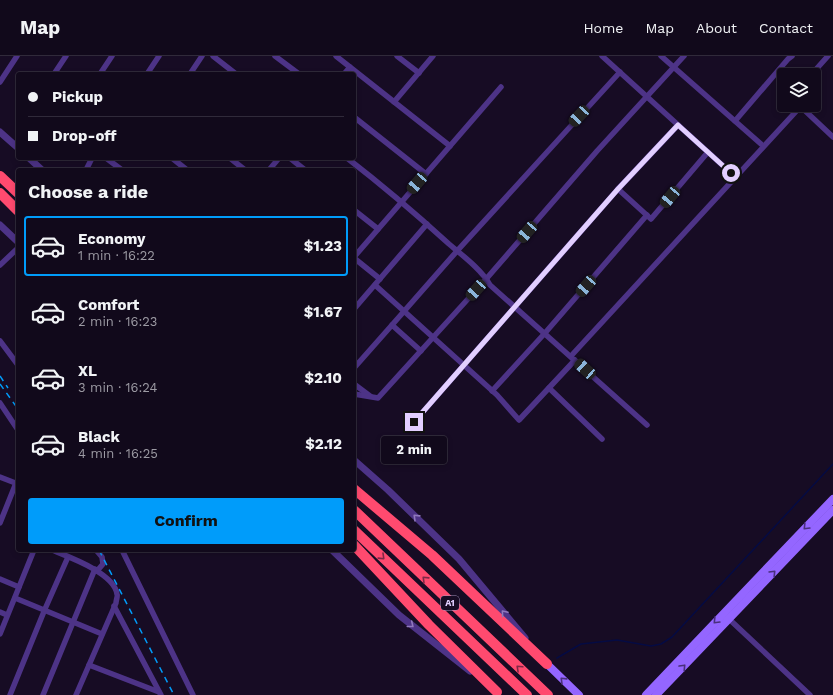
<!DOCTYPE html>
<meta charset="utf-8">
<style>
:root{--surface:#11091b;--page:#1a1224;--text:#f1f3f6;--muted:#9c9aa3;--line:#302a3a;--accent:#009cfa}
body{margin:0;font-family:"Work Sans",sans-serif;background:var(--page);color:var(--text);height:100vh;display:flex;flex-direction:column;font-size:15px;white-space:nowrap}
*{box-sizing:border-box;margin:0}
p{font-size:13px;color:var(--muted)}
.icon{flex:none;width:22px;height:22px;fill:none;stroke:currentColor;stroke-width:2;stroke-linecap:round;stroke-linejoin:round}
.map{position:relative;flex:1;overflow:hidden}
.side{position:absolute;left:16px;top:112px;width:340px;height:384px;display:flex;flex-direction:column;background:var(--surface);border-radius:4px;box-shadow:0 2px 6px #0003,0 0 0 1px var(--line)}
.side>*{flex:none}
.banner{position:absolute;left:16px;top:16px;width:340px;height:88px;border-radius:4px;box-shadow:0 2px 6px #0003,0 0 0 1px var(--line);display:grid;align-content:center;height:88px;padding:0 12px;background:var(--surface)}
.fabs{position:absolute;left:777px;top:12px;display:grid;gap:8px}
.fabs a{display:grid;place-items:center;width:44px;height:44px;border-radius:4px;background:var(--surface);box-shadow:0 2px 6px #0003,0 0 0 1px var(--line);font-size:20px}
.end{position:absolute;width:18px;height:18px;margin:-9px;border:5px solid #e2cfff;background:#111;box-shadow:0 0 0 2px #111}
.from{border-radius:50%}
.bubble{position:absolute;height:28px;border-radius:4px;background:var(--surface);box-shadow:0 2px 6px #0003,0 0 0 1px var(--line);font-size:13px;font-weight:700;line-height:28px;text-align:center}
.car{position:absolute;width:12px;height:24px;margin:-12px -6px;border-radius:5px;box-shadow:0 0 3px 1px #0007;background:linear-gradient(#222 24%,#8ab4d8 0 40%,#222 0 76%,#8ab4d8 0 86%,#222 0)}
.banner b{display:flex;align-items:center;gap:14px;height:38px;font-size:15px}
.banner b+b{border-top:1px solid var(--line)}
.banner i{width:10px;height:10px;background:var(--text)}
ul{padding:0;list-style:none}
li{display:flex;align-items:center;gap:12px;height:60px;margin:0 8px 6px;padding:0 4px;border:2px solid transparent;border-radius:4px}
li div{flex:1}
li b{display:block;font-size:15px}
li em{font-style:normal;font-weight:700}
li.selected{border-color:var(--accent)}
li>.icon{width:36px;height:36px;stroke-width:1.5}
h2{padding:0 12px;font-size:18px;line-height:48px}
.button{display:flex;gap:8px;margin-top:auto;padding:8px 12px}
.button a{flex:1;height:46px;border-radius:4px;background:var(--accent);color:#111;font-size:16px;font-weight:700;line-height:46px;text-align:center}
header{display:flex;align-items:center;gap:24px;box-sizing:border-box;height:56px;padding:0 20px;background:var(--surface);border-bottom:1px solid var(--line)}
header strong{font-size:19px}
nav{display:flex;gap:22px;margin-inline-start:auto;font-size:14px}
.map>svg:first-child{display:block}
</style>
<header>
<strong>Map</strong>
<nav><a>Home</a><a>Map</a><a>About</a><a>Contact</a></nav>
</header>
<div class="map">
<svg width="833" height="639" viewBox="0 0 833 639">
<rect width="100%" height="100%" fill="#170c24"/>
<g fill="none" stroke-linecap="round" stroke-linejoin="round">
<!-- stream -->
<path stroke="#050b43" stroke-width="1.5" d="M557,602l24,-14 36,-4 34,6 10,-2 11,-7 161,-173"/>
<!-- minor -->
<g stroke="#4d3387" stroke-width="5.5">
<path d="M213,0l23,18"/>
<path d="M275,0l24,18"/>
<path d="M336,0l114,90"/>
<path d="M397,0l22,17"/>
<path d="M602,0l129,117"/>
<path d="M661,0l100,88"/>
<path d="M54,18l12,-18"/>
<path d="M100,18l12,-18"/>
<path d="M147,18l12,-18"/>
<path d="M190,18l12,-18"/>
<path d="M344,18l6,-7"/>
<path d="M811,19l17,-19"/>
<path d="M0,26l17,-26"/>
<path d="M394,46l39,-46"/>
<path d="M799,49l34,32"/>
<path d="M354,61l72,57"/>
<path d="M735,65l53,-62 4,-3"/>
<path d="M106,102l16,12"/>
<path d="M172,102l15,12"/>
<path d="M230,102l15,12"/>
<path d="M290,102l15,12"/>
<path d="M347,102c35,27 69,56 102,86 13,11 33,26 41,41l157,140"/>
<path d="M86,114l6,-12"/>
<path d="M269,114l10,-12"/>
<path d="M618,133l33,30 57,-67"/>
<path d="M354,154l24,19"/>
<path d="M354,201l147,-170"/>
<path d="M354,202l26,21"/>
<path d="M0,209l18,-17"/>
<path d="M375,229l122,110 22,25 56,-60"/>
<path d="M354,253l73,-85"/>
<path d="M392,269l65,-74 163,-179"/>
<path d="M0,285l18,24"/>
<path d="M571,300l230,-250"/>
<path d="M354,312l38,-43 29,26"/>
<path d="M354,328l16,12"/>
<path d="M549,332l53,51"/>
<path d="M492,335l53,-58 102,-118"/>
<path d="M354,338l24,4 109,-120 110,-127 87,-95"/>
<path d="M0,347l18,27"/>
<path d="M414,366l204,-233 60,-64"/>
<path d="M0,421l18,7"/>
<path d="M0,467l16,-40"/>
<path d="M52,494c17,7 62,23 65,44 1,2 -1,6 -1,9l-40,92"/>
<path d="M96,494l6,7 1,7 -6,7"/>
<path d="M122,494l71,145"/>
<path d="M0,523l19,8"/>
<path d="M15,542l87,36"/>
<path d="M114,550l47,89"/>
<path d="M0,556l7,3"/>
<path d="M729,563l81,76"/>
<path d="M0,578l34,-84"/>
<path d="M89,609l70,27"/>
<path d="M10,639l35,-86 23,-52"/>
<path d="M43,639l52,-126"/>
</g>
<!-- tertiary -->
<g stroke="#4d3387" stroke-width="7">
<path d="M0,76l18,16"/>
<path d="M29,102l13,12"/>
<path d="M0,169l18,17"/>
<path d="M354,404l34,30 71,69 66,79"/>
<path d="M332,494l67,65 71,56"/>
</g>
<!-- secondary -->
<g stroke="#9466ff" stroke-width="8">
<path d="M547,608l32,31"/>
<path d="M646,639l187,-196"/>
<path d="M656,639l177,-185"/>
</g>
<!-- motorway -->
<g stroke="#ff4a6f" stroke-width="10">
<path d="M0,120l18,17"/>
<path d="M0,137l18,18"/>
<path d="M354,433l78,66 115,109"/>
<path d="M354,454l194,185"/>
<path d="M354,474l173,165"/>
<path d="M354,489l75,80 68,67"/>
</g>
<!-- rail -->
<g stroke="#009cfa" stroke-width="1.5" stroke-dasharray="6 5" stroke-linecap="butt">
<path d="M0,320l8,12"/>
<path d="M0,328l18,25"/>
<path d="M99,494l75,145"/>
</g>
</g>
<!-- one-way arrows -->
<defs><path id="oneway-chevron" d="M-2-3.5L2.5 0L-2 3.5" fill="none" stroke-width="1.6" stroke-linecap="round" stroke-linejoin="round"/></defs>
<g stroke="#9079bd">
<use href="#oneway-chevron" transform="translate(416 461) rotate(-136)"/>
<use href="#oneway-chevron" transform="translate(504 557) rotate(-130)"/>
<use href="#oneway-chevron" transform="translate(411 569) rotate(39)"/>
</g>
<g stroke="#49307c">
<use href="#oneway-chevron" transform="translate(806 471) rotate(134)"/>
<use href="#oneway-chevron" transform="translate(773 517) rotate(-46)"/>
<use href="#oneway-chevron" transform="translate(716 565) rotate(134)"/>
<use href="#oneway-chevron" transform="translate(683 611) rotate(-47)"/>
<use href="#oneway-chevron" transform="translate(563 624) rotate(-136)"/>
</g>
<g stroke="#7f2846">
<use href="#oneway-chevron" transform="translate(382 501) rotate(44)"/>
<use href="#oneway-chevron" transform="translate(425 523) rotate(-136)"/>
<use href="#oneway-chevron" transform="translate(519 612) rotate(-137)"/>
</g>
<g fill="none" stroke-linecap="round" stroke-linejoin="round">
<!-- route -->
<path stroke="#e2cfff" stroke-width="5" d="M414,366l204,-233 60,-64 53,48"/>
</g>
<g text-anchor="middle" stroke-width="4" stroke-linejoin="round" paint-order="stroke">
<!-- shield labels -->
<rect fill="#170c24" stroke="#a594bd" stroke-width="1" x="441" y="540" width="18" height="14" rx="3"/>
<g font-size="9" font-weight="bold" fill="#e2cfff">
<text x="450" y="550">A1</text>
</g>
</g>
</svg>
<div class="fabs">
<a><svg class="icon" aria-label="layers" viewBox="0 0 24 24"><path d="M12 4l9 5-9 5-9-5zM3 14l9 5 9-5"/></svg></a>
</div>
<i class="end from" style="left:731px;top:117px"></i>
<i class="end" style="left:414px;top:366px"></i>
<div class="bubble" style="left:381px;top:380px;width:66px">2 min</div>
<i class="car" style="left:579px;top:60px;rotate:223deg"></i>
<i class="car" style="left:417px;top:127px;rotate:221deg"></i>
<i class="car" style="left:670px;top:141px;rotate:220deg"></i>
<i class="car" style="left:527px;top:176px;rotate:221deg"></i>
<i class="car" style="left:586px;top:230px;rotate:221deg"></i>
<i class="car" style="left:476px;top:234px;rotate:222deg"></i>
<i class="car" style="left:585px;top:313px;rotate:312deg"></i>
<div class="banner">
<b><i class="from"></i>Pickup</b>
<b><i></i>Drop-off</b>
</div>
<section class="side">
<h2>Choose a ride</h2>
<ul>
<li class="selected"><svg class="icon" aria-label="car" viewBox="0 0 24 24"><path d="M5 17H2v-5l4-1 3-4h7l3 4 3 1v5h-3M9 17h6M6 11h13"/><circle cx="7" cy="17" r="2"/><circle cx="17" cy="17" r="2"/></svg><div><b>Economy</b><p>1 min · 16:22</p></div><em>$1.23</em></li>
<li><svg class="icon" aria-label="car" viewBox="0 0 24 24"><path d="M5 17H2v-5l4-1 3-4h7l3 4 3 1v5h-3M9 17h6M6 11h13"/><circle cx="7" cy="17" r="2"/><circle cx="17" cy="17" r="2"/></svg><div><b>Comfort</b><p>2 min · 16:23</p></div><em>$1.67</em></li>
<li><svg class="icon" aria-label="car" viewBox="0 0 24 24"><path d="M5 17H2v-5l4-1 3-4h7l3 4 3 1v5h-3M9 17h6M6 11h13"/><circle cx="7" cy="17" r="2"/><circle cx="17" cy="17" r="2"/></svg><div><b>XL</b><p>3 min · 16:24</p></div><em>$2.10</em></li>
<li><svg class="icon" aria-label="car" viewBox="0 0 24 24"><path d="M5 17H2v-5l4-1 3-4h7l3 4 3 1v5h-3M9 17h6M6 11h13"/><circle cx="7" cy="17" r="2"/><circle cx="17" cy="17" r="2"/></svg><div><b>Black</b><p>4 min · 16:25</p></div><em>$2.12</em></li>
</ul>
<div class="button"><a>Confirm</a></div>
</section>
</div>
